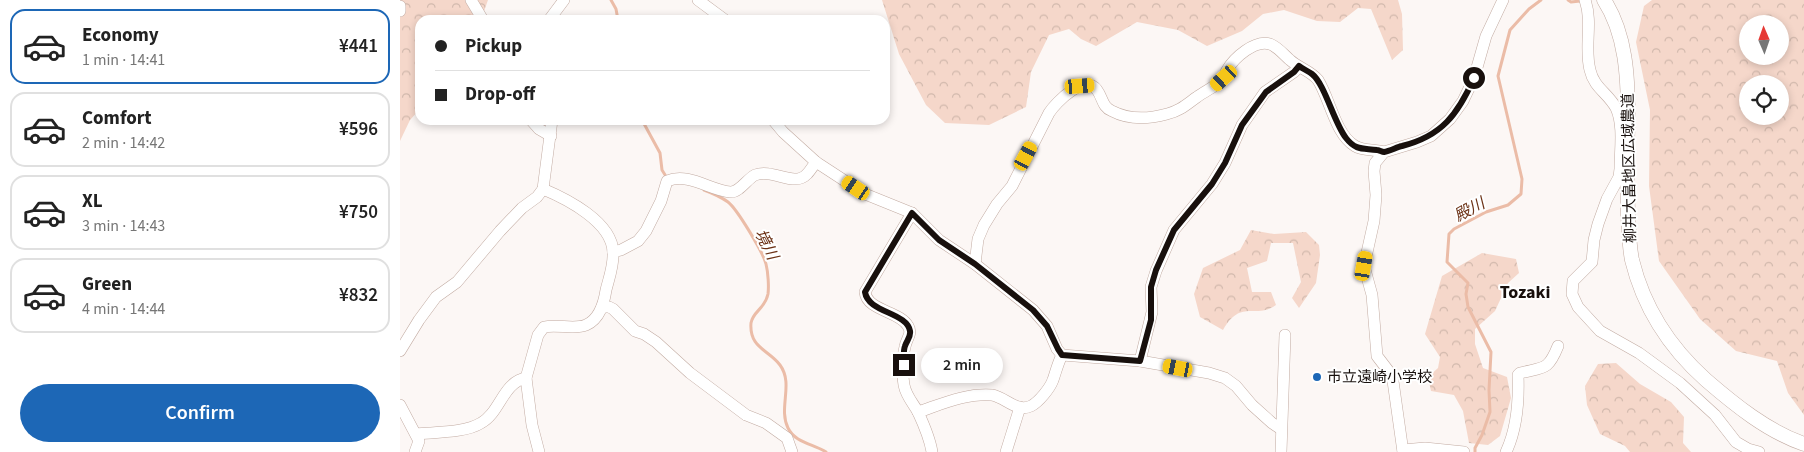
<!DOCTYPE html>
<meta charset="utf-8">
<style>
:root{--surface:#fff;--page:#f2f2f2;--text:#222;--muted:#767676;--line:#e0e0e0;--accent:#1d67b6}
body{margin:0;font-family:"Source Sans 3","Noto Sans JP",sans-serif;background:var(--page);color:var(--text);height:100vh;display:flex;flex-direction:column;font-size:19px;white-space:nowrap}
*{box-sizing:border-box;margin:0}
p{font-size:16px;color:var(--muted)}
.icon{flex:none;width:28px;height:28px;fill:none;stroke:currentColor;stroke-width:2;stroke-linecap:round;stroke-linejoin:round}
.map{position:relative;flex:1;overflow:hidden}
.side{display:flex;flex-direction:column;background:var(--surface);width:400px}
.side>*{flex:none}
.banner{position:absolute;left:15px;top:15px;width:475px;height:110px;border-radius:15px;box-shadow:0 2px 8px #0003;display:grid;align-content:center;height:110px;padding:0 20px;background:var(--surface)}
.needle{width:32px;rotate:358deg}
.fabs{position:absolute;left:1339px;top:15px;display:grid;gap:10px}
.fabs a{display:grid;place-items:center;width:50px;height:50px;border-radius:50%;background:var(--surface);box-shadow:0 2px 8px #0003;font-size:25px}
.end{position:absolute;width:22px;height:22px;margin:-11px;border:6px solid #18100d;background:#fff;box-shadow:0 0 0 2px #fff}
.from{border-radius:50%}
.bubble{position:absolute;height:35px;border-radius:18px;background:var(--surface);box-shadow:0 2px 8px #0003;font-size:16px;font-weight:600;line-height:35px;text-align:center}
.car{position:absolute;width:15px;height:30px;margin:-15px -8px;border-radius:6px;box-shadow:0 0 4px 1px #0007;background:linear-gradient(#f5c518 24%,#345 0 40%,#f5c518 0 76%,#345 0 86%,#f5c518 0)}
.banner b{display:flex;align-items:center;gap:18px;height:48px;font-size:19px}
.banner b+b{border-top:1px solid var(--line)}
.banner i{width:12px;height:12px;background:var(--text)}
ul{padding:9px 0 0;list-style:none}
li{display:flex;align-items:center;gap:15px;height:75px;margin:0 10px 8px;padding:0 10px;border:2px solid var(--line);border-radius:15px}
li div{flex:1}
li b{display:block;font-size:19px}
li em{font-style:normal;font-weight:600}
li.selected{border-color:var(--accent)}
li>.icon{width:45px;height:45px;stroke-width:1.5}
.button{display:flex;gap:10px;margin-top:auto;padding:10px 20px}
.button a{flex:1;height:58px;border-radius:30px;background:var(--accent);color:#fff;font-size:20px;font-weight:600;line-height:58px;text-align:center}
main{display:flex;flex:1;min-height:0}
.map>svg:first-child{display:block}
</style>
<main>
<section class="side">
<ul>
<li class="selected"><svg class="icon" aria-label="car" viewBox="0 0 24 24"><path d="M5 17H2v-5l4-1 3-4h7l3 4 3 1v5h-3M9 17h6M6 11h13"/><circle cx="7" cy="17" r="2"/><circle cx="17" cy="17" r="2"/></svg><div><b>Economy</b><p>1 min · 14:41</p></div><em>¥441</em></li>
<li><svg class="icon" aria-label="car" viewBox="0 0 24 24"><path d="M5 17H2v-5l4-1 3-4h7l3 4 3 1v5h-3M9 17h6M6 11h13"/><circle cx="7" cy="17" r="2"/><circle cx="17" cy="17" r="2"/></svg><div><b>Comfort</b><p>2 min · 14:42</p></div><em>¥596</em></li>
<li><svg class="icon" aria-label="car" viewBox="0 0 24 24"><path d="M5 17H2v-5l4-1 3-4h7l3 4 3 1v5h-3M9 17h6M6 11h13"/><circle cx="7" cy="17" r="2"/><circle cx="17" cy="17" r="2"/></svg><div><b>XL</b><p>3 min · 14:43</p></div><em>¥750</em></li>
<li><svg class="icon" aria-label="car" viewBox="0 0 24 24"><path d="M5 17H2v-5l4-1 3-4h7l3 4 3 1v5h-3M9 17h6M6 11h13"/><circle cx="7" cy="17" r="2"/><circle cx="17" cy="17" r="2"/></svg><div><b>Green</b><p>4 min · 14:44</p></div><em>¥832</em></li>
</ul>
<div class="button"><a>Confirm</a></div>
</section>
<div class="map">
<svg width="1404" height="452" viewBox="0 0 1404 452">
<defs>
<pattern id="forest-crowns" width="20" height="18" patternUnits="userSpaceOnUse" patternTransform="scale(1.25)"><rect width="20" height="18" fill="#f5d7ca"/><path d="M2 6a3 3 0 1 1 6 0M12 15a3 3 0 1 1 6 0" fill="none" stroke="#d1b8ac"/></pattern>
</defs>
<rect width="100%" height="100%" fill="#fcf7f5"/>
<!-- forest -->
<g fill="url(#forest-crowns)" fill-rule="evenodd">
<path d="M0,0h88l-7,20h-61v89l-10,11 -10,21z"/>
<path d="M482,0h516l4,14 1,36 -11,10 -21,-51 -13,-1 -18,14 -23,-1 -33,-11 -21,4 -21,17 -35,15 -29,-16 -41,-8 -41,24 -15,-7 -12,-10 -20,6 -18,37 -5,35 -37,18 -44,-2 -19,-18 -27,-51z"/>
<path d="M1252,0h152v415l-16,-22 -11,-32 -41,-10 -36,-32 -41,-58 -10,-75 1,-76 -14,-68 8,-36zM1348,24h32v32h-32zM1348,84h32v32h-32z"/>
<path d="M851,230l23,4 32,-2 13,13 1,10 -4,28 -17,25 -7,-10 9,-16 -8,-39h-22l-4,18 -20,7 5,24h19l5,13c-20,15 -35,-7 -53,25l-23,-13 -6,-23 9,-26 37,-18z"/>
<path d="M1082,253l34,6 3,14 -11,10 -13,28 -20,18v15l8,24 24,9 4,21 -11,38 -12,9 -19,-2 -6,-32 -9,-16 -23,-4 -3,-14 10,-9 2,-11 -15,-23 17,-58z"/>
<path d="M1216,363l24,21 31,18 13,15 -1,26 8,9h-61l-5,-6 -25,-12 -13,-29 -2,-19 13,-22z"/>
</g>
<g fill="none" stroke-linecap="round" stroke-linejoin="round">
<!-- stream -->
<g stroke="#ebbca7" stroke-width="3">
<path d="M211,0l5,9 2,11"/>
<path d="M1168,0l3,2 9,-1"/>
<path d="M242,120l18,33 2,17 5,8"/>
<path d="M304,190c8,3 17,7 24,12 9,7 35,50 38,62 2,8 3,22 2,30 -3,15 -15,17 -17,29 -2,25 18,27 29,42 14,19 -2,43 8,63 7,15 26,16 38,24"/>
<path d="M1075,452v-4l7,-13 8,-23 -1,-22 2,-38 -23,-45 -2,-13 2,-11 -21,-21 2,-28 5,-5 32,-17 22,-7 13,-11 1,-15 -24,-103 12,-46 19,-21 12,-9"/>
</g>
<!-- minor casing -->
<g stroke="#c2aba2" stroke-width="12">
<g id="minor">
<path d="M71,0l12,20"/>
<path d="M298,0l27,20"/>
<path d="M1185,0c8,23 -1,47 5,70 4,18 18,23 26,38 8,17 4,42 4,61l-1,8 -12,22 -9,25 -4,16 -2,22 -19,19 -1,13 6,13 22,24 39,22 41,30 35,32 21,27 12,7 11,3"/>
<path d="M0,6v5"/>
<path d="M149,20l15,-20"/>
<path d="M131,120l8,9 12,7"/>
<path d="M373,120l10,12 33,30 49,32 47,19 27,27 36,24 58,46 14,16 10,23 5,6 78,6 69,12 16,5 11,8 16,19 20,18 9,6"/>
<path d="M512,213l-47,79c2,19 35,19 43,34 5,8 -2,13 -3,21 -3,11 -3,27 -1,38 2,11 9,18 14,27 6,13 12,27 14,40"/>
<path d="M213,252l8,-2 17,-9 8,-10 15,-30 6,-20c21,-9 43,9 63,11 9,1 17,-13 25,-17 18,-7 39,13 52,-1 3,-3 6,-8 9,-12"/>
<path d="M575,264l3,-25 6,-14 13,-21 15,-18 37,-73c7,-11 36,-40 48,-23 6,8 5,17 15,21 17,9 37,8 55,3 13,-3 20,-10 30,-17 8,-6 18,-10 25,-17 3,-3 3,-6 5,-10 7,-12 28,-31 43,-26 8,3 14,11 20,16 9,8 21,11 28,20 12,19 17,54 37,66 8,5 19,3 29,6"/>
<path d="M202,307h7l4,2 22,22 9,3 12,8 34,31 56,42 20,8 21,15 5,14"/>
<path d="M0,351l19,-31 17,-23 21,-15 43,-51 22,-23 15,-11 6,-8 9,-69"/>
<path d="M740,361l12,-49 -1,-25 5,-16 18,-41 38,-46 13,-21 17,-38 23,-33 29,-20 5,-5"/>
<path d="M0,405l19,36 -4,11"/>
<path d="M518,412c24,-8 48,-19 74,-17 13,2 25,18 39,11 8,-4 19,-18 22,-26 3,-9 5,-17 9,-25"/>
<path d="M16,434c19,-2 49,-1 65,-11 19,-10 22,-41 45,-45"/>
<path d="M1003,450l22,-2 39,4"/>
<path d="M139,452l-7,-27 -6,-47 12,-43 6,-8c13,-3 31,3 42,-2 14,-6 18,-22 20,-35 3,-12 8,-25 7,-38 -1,-30 -46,-53 -70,-63"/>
<path d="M606,452l14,-45"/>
<path d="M881,452l4,-117"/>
<path d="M1003,452l-10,-71 -3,-8 -13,-17 -5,-61 -8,-29 10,-45 2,-26 -2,-24 1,-8 9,-11 33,-10 14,-6 19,-17 13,-18 11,-23 12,-42 17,-36"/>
<path d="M1106,452c11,-23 13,-52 12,-77l2,-2c24,-6 28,-2 38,-27"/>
</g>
</g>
<!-- tertiary casing -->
<g stroke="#c2aba2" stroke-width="15">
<path id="tertiary" d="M1204,0c22,34 24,77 24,117 -1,32 -1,65 0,98 1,15 1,30 4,45 12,49 37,87 74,120 29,25 61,51 98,64"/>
</g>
<!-- minor -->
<use href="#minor" stroke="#fff" stroke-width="11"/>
<!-- tertiary -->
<use href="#tertiary" stroke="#fff" stroke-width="14"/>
</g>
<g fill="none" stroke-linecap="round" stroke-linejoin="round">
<!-- route -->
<path stroke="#18100d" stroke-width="6" d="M504,365c0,-6 -1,-14 1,-19 2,-6 6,-9 5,-15 -3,-19 -42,-18 -45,-39l47,-79 27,27 36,24 58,46 14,16 11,23 4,6 78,6 11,-41v-33l5,-17 18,-40 38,-46 13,-21 17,-38 24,-33 28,-20 5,-6c4,3 9,5 13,8 13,10 22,49 34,64 10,13 17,10 31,12 2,0 5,2 7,2 6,-1 13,-5 18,-6 40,-10 56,-32 72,-68"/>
</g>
<!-- markers -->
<circle fill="#1d67b6" stroke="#fff" stroke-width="2" cx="917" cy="377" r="5"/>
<g text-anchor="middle" stroke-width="4" stroke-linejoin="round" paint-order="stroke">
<!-- street labels -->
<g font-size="15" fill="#18100d" stroke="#fff">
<text transform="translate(1229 168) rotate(-91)" y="5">柳井大畠地区広域農道</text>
</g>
<!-- poi labels -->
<g font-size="15" fill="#18100d" stroke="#fff" text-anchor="start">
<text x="927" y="382">市立遠崎小学校</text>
</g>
<!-- water labels -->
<g font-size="16" font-style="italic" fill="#6c3216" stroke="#fff">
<text transform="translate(1069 209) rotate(-28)" y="6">殿川</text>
<text transform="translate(367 244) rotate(63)" y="6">境川</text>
</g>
<!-- quarter labels -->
<g font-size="18" font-weight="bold" fill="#18100d" stroke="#fff">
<text x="1125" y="298">Tozaki</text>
</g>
</g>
</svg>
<div class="fabs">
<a><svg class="needle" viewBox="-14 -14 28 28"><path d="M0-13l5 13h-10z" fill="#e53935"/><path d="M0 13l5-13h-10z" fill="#767676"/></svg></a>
<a><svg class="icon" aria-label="locate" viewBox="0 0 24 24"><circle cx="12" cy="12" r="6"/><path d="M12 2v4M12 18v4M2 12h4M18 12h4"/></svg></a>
</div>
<i class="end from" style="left:1074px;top:78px"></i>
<i class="end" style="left:504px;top:365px"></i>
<div class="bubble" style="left:521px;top:348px;width:82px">2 min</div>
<i class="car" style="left:824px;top:78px;rotate:228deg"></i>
<i class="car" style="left:680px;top:86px;rotate:86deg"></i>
<i class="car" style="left:626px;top:156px;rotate:28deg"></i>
<i class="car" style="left:456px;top:188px;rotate:304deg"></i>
<i class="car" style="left:964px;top:266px;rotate:10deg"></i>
<i class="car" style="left:778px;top:368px;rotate:281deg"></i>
<div class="banner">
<b><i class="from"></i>Pickup</b>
<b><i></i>Drop-off</b>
</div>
</div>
</main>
